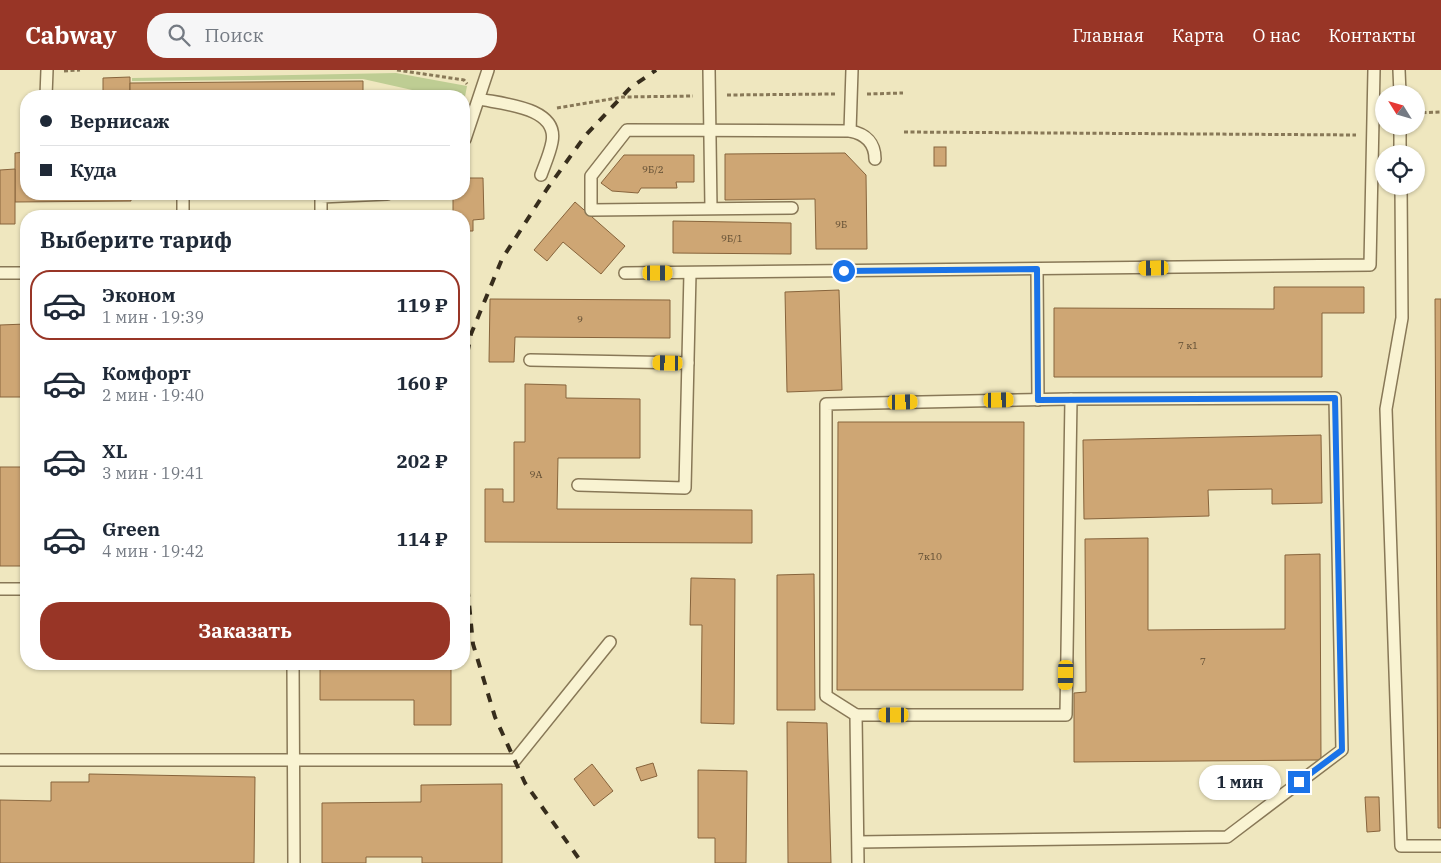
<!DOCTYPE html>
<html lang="ru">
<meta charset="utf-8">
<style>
:root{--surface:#fff;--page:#f6f6f7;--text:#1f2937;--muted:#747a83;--line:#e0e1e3;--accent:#983526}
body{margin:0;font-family:"IBM Plex Serif",serif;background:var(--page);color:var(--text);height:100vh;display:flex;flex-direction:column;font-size:19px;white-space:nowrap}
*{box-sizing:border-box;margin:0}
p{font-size:16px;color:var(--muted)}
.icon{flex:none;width:28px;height:28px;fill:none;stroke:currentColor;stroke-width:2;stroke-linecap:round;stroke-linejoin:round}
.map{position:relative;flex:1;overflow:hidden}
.sheet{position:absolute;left:20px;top:140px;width:450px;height:460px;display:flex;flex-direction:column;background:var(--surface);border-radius:20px;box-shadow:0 1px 4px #0004}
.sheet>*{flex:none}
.hud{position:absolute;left:20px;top:20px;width:450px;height:110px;border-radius:20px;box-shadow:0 1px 4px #0004;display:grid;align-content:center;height:110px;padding:0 20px;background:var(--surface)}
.needle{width:32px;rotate:307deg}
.tools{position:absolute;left:1375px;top:15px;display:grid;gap:10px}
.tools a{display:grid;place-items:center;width:50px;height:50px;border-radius:50%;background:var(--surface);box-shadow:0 1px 4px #0004;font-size:25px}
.end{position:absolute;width:22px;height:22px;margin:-11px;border:6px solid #1a73e8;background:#fff;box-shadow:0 0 0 2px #fff}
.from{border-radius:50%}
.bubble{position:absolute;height:35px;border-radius:18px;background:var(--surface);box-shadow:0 1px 4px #0004;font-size:16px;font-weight:800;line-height:35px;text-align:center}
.car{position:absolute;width:15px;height:30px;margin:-15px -8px;border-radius:6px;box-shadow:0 0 4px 1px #0007;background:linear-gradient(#f5c518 24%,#345 0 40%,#f5c518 0 76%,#345 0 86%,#f5c518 0)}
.hud b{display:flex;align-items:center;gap:18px;height:48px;font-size:19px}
.hud b+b{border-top:1px solid var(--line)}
.hud i{width:12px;height:12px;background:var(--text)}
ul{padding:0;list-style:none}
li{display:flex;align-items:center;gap:15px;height:70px;margin:0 10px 8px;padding:0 10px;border:2px solid transparent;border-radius:20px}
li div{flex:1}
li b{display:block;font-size:19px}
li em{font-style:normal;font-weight:800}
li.active{border-color:var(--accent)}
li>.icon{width:45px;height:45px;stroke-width:1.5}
h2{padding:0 20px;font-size:22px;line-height:60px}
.button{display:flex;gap:10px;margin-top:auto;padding:10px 20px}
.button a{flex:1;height:58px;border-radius:20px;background:var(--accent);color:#fff;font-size:20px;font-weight:800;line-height:58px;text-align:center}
header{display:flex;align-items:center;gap:30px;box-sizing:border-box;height:70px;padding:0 25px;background:var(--accent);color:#fff}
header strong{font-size:24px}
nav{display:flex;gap:28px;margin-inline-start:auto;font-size:18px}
.search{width:350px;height:45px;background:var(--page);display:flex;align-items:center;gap:12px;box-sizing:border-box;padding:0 18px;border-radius:20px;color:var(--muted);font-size:19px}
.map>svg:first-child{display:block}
</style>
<header>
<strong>Cabway</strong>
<div class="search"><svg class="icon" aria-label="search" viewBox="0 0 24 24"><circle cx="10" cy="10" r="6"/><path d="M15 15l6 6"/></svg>Поиск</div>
<nav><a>Главная</a><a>Карта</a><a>О нас</a><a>Контакты</a></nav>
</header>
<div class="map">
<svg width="1441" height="793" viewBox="0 0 1441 793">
<rect width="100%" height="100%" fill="#efe7bf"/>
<!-- green -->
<path fill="#becd93" d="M396,3l71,13 -3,16v-6h-25l-76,-17 -231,2v-3z"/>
<!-- building -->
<g fill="#cea674" stroke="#87643c">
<path d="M130,7v19h-27v-18z"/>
<path d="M363,11v15h-233v-13z"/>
<rect x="934" y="77" width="12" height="19"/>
<path d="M26,82v42h105v7l-116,1v-49z"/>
<path d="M845,83l21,22 1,74h-51l-1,-50 -90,1v-46z"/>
<path d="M624,85h70v27h-18l1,6h-36l-3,5 -26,-2 -11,-8z"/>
<path d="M15,99v55h-15v-54z"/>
<path d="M464,108h19l1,41 -11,1v11h-9v-15h-11v-22h11z"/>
<path d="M575,132l50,44 -24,28 -38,-32 -16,19 -13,-11z"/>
<path d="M673,151l118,2v31l-118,-1z"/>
<path d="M1274,217h90v26h-42v64h-268v-69l220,1z"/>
<path d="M839,220l3,100 -55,2 -2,-100z"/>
<path d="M490,229l180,1v38l-155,-1 -1,25h-25z"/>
<path d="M1435,229h6v529h-3z"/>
<path d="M26,254v73h-26v-72z"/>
<path d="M525,314l41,1v13l74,1v59h-82l-1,51 195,1v33l-267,-1v-53h18v13h11v-60h11z"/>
<path d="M838,352h186l-1,268h-186z"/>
<path d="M1321,365l1,68 -50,1v-15l-64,1 1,26 -125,3 -1,-79z"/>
<rect x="0" y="397" width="26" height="99"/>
<path d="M1148,468v92l137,-1v-74l35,-1 1,206 -247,2v-69l12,-1 -1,-153z"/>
<path d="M814,504l1,136h-38v-135z"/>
<path d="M691,508l44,1 -1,145 -33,-1 1,-98h-12z"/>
<path d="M320,594h131v61h-37v-25h-94z"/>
<path d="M787,652l40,1 4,140h-43z"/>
<path d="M653,693l4,13 -16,5 -5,-13z"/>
<path d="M592,694l21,27 -19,15 -20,-27z"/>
<path d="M698,700l49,1 -1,92h-31v-25h-17z"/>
<path d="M89,704l166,3 -1,86h-254v-63l51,1v-19h38z"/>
<path d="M502,714v79h-80v-6h-56v6h-44v-60l99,-1v-17z"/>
<path d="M1365,727h14l1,34 -13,1z"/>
</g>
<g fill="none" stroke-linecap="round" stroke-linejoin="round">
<!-- lane casing -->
<g stroke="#887857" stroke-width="14">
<g id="lane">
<path d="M709,0l2,138"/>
<path d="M1399,0l1,24"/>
<path d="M46,26l1,-26"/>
<path d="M479,29c23,5 80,8 73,43 -2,11 -7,22 -11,33"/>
<path d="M1400,56v28"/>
<path d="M850,61l2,-61"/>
<path d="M464,69h1l23,-69"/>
<path d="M1401,116l1,132 -16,91 15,437h40"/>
<path d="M792,138l-201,2v-34l36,-46 223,1c16,3 25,12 25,28"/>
<path d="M183,146v-22"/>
<path d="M321,146v-19l66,-3"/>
<path d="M1037,199l1,131"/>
<path d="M0,203h26"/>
<path d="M625,203l745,-8 4,-195"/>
<path d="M530,290l158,3"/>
<path d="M578,415l107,3 5,-215"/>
<path d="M0,519h26"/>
<path d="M293,594l1,199"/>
<path d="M856,645h210l5,-316"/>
<path d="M0,690h515l95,-118"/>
<path d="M858,772l369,-5 115,-87 -7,-352 -264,1 -245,5v292l30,19 2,148"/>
</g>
</g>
<!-- path -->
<g stroke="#887857" stroke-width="3" stroke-dasharray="4 2.5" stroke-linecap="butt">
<path d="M397,0l67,10 3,4"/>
<path d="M64,1l16,-1"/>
<path d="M867,24l36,-1"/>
<path d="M727,25l108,-1"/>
<path d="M557,38l66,-11 70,-1"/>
<path d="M1416,43l25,-1"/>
<path d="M904,62l452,3"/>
</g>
<!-- lane -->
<use href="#lane" stroke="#f9f3d2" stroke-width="11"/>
<!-- rail -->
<g stroke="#372d1c" stroke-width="4" stroke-dasharray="9 9" stroke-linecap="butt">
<path d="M464,301l7,-37 31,-75 45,-70 38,-53 45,-48 26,-18"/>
<path d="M464,482l9,92 22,73 30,66 57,80"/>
</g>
</g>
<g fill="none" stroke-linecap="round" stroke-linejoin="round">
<!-- route -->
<path stroke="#1a73e8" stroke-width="6" d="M844,201l193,-2 1,131 297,-2 7,352 -43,32"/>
</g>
<g text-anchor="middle" stroke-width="4" stroke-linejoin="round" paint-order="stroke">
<!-- number labels -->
<g font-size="10" fill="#5d4b32">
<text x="653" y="103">9Б/2</text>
<text x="841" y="158">9Б</text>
<text x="732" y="172">9Б/1</text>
<text x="580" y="253">9</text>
<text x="1188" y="279">7 к1</text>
<text x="536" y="408">9А</text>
<text x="930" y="490">7к10</text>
<text x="1203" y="595">7</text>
</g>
</g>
</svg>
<div class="tools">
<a><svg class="needle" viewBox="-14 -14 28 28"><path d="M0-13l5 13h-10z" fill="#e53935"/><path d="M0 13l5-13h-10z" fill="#747a83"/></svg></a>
<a><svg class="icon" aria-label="locate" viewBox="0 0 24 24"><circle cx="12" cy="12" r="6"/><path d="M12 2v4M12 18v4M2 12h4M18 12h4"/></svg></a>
</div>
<i class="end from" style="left:844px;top:201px"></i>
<i class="end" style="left:1299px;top:712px"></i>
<div class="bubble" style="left:1199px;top:695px;width:82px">1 мин</div>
<i class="car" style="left:1154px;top:198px;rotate:269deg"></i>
<i class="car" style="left:658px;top:203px;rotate:90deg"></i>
<i class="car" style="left:668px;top:293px;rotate:271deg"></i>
<i class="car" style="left:999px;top:330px;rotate:89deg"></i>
<i class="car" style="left:903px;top:332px;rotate:89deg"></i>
<i class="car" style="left:1066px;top:605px;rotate:181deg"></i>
<i class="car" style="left:894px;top:645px;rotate:270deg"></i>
<div class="hud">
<b><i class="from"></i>Вернисаж</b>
<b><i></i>Куда</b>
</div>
<section class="sheet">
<h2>Выберите тариф</h2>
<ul>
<li class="active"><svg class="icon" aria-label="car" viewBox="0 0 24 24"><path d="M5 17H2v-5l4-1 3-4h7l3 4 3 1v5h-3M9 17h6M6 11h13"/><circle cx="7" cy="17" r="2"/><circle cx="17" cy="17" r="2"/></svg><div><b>Эконом</b><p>1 мин · 19:39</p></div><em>119 ₽</em></li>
<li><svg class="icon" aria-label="car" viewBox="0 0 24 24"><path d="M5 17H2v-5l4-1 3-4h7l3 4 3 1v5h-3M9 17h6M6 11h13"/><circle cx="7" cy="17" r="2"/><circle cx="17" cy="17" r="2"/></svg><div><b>Комфорт</b><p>2 мин · 19:40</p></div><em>160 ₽</em></li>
<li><svg class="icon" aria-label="car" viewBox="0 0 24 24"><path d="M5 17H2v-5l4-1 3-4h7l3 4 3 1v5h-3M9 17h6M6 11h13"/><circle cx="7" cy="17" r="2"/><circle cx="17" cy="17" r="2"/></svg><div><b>XL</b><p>3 мин · 19:41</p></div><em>202 ₽</em></li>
<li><svg class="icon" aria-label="car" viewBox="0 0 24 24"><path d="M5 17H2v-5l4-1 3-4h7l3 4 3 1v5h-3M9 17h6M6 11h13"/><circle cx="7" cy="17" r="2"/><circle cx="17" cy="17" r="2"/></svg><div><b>Green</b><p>4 мин · 19:42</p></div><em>114 ₽</em></li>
</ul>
<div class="button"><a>Заказать</a></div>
</section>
</div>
